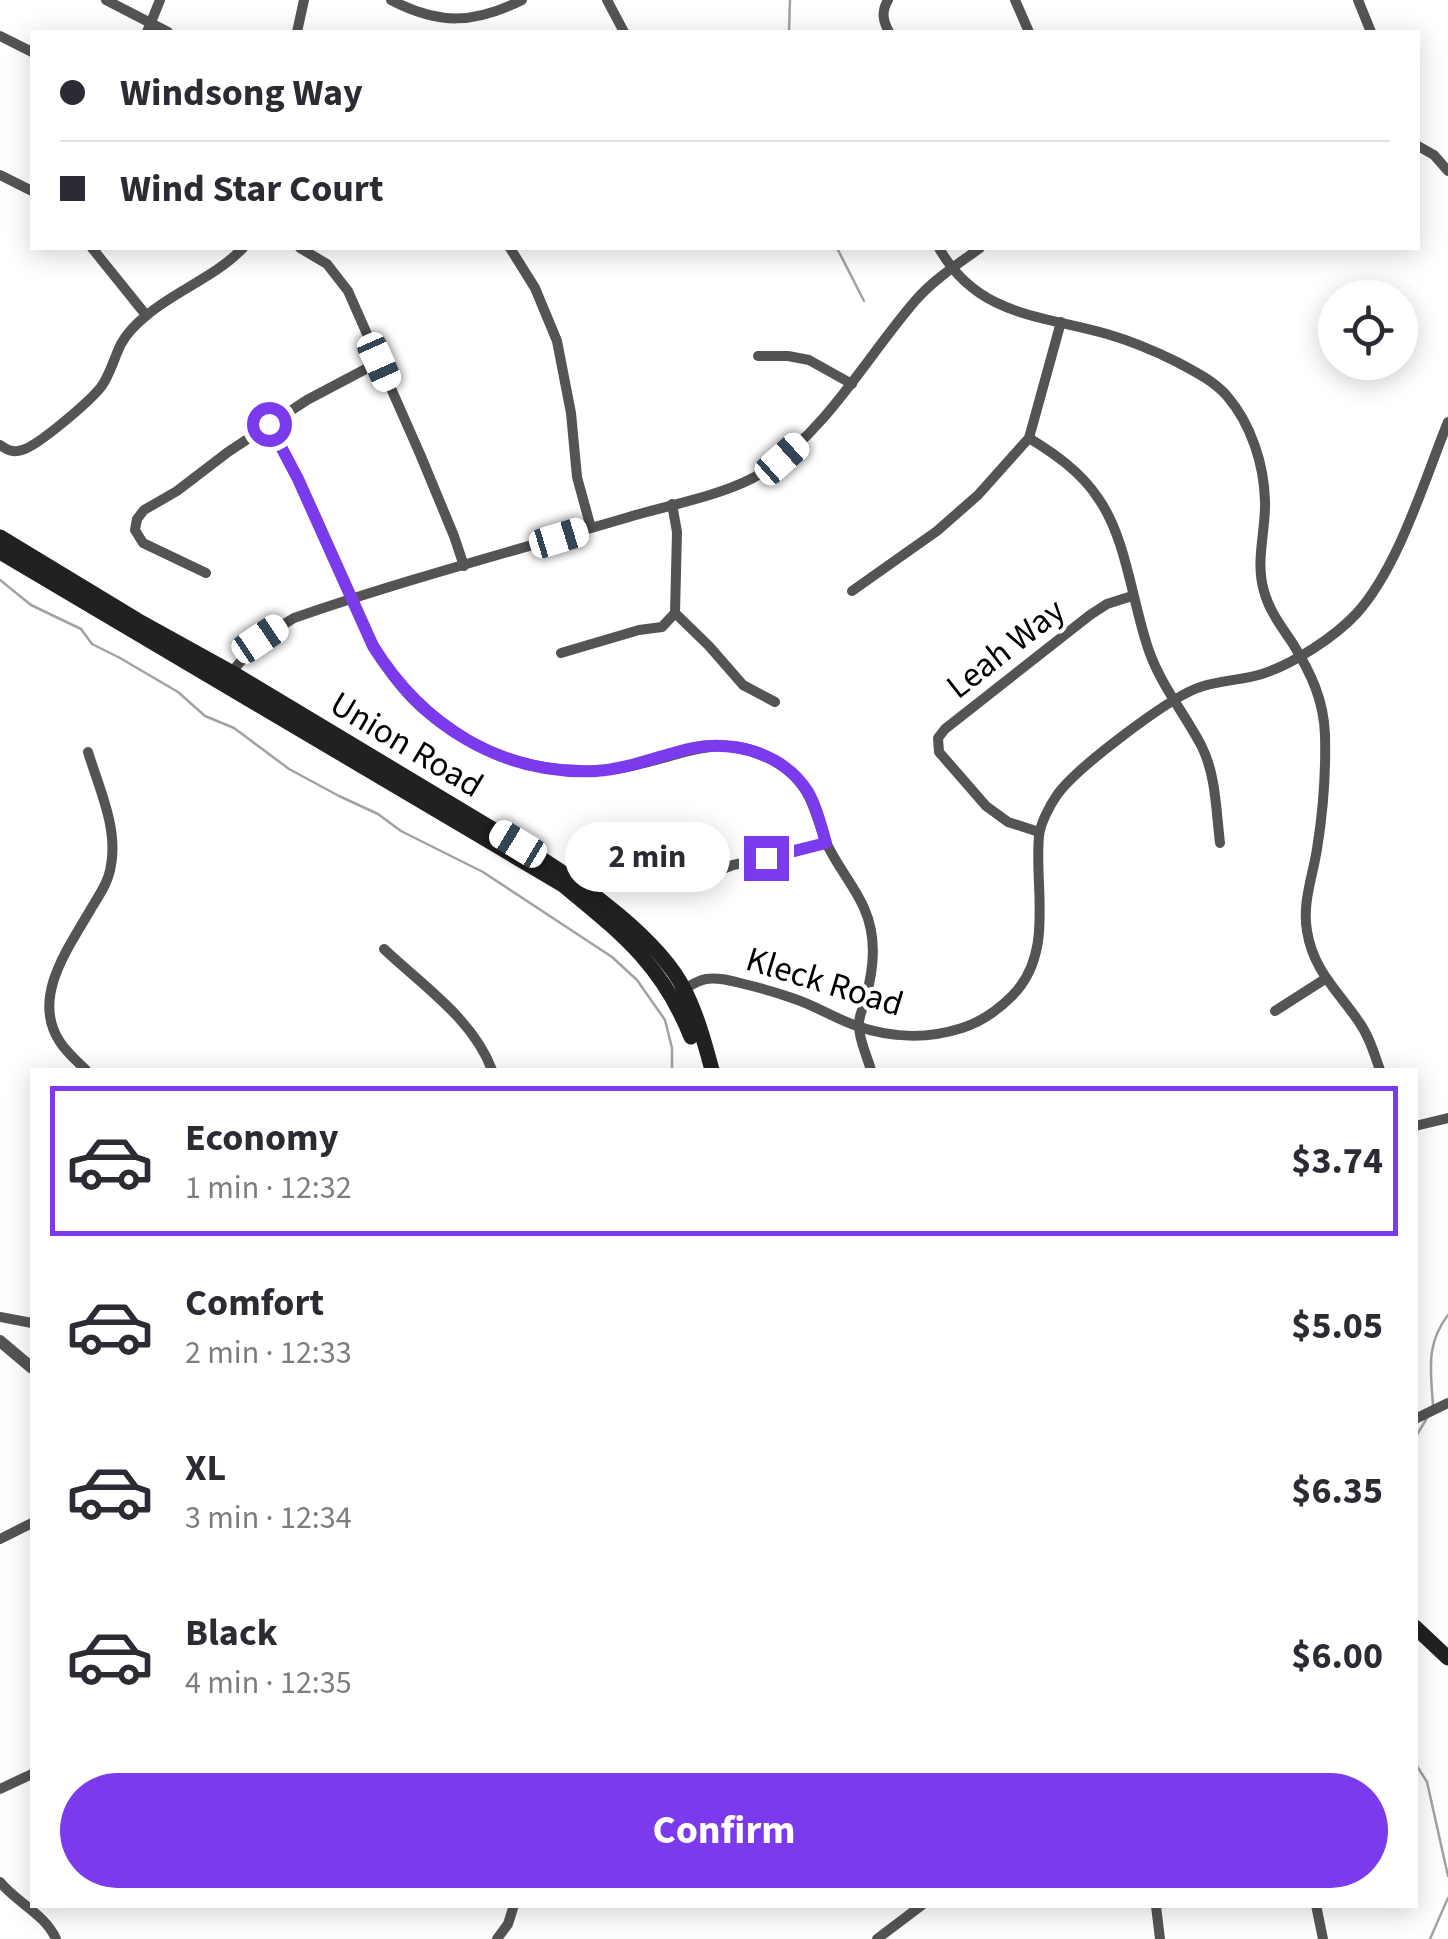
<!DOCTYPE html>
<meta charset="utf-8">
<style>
:root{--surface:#fff;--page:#f7f7f7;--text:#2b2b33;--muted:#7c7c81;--line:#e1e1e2;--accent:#7c3aed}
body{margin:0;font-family:"Source Sans 3",sans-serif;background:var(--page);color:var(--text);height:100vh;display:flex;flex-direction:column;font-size:38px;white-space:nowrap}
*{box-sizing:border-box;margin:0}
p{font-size:32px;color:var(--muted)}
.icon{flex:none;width:55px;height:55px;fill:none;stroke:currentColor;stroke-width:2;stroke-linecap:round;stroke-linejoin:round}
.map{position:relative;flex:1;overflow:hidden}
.side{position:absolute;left:30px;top:1068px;width:1388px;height:840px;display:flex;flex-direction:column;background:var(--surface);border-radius:0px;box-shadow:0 5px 25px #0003}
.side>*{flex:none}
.hud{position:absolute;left:30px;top:30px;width:1390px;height:220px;border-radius:0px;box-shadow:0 5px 25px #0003;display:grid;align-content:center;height:220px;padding:0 30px;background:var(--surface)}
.tools{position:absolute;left:1318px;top:280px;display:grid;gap:20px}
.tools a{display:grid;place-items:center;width:100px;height:100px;border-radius:50%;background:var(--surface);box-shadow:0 5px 25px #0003;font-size:50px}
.end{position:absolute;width:45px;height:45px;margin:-22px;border:12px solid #7c3aed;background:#fff;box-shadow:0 0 0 5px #fff}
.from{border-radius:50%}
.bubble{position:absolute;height:70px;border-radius:35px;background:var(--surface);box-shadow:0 5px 25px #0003;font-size:32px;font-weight:700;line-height:70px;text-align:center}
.car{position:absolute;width:30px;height:60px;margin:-30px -15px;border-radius:12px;box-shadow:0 0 8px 2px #0007;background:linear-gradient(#fff 24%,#345 0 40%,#fff 0 76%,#345 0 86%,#fff 0)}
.hud b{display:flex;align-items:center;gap:35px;height:95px;font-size:38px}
.hud b+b{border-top:2px solid var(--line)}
.hud i{width:25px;height:25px;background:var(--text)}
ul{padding:18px 0 0;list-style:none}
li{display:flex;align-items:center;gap:30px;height:150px;margin:0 20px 15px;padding:0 10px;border:5px solid transparent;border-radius:0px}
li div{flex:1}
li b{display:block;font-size:38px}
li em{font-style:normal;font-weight:700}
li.selected{border-color:var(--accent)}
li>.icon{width:90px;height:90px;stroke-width:1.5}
.primary-button{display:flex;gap:20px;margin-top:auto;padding:20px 30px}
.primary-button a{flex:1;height:115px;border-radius:60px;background:var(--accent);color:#fff;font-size:40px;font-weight:700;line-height:115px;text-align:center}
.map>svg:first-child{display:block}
</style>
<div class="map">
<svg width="1448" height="1939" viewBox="0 0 1448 1939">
<rect width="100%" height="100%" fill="#fff"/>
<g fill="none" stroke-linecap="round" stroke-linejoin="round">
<!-- stream -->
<g stroke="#a2a2a2" stroke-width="2.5">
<path d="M789,32l1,-32"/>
<path d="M837,248l27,53"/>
<path d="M0,580l31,25 50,24 11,15 28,14 58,34 27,24 29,12 55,41 50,27 39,18 23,17 82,41 129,85 25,23 28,40 7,28v22"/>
<path d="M1433,1406c-2,-35 -8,-61 15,-91"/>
<path d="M1415,1438l12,-20"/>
<path d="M1415,1763l12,19 21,94"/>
<path d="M1430,1939l18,-41"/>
</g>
<!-- minor -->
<g stroke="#545454" stroke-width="10">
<path d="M106,0l62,32"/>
<path d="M391,0c48,25 83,24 131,0"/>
<path d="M607,0l17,32"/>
<path d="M888,0c-7,12 -5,21 1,32"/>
<path d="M1015,0l14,32"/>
<path d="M1358,0l13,32"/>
<path d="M147,32l13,-32"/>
<path d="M297,32l7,-32"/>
<path d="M0,36l32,16"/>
<path d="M1418,146l16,9 14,16"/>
<path d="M0,175l32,16"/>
<path d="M92,248l54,67"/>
<path d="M300,248l27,16 21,27 72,163 34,82 10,30"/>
<path d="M510,248l25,40 22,53 14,72 6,64 14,51"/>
<path d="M939,248c38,68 101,67 168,86 24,7 48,17 70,28 17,9 37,19 50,34 24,28 37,68 38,105 1,30 -10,60 -1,90 5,20 18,36 29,53 18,29 31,57 32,91 1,37 -2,77 -8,114 -4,26 -15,54 -10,82 6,39 31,60 52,91 10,14 15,31 21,48"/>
<path d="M758,356h30l21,4 43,24"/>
<path d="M269,425c27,45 48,94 69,143 22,51 42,104 86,142 52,45 121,67 190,59 65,-8 119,-51 179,6 20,19 23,43 33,67 10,23 28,43 38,66 13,29 10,59 2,89 -2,10 -8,19 -7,29 0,14 8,30 12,44"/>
<path d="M1029,438c26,16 52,34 69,60 29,41 34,105 51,153 12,34 35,62 52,94 15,29 15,65 19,98"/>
<path d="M0,445c7,5 13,8 22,5 16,-4 68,-49 79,-63 9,-12 13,-29 20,-43 6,-11 16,-21 26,-29 30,-25 68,-38 96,-67"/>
<path d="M206,573l-63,-30 -8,-13 2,-11 7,-9 33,-19 51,-39 79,-52 72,-38"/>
<path d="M852,591l85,-60 41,-36 51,-57 32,-116"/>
<path d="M675,613l34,33 34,39 32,17"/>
<path d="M561,653l78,-23 23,-3 13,-14 2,-81 -5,-28"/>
<path d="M230,674l30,-35 34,-21c110,-38 223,-68 335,-101 40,-12 102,-23 136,-46 64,-44 101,-113 150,-170 18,-21 43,-37 65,-53"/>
<path d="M1039,832l-31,-10 -22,-16 -47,-54 -1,-14 7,-9 145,-114 17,-11 25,-8"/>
<path d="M694,880l39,-15 53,-11 40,-11"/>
<path d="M384,949c38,36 89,70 108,121"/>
<path d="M679,992c9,-5 17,-11 27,-13 13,-2 26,2 38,5 17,4 34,9 51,15 21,7 41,20 62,27 34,12 71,13 105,2 19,-6 36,-18 50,-32 43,-43 22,-107 27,-160 1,-12 11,-31 18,-41 19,-27 107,-93 138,-106 21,-9 45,-8 67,-15 31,-10 73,-37 95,-61 42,-47 67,-132 91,-191"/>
<path d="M1275,1011l50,-32"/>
<path d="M86,1070c-9,-9 -19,-17 -26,-28 -30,-45 10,-96 32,-135 8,-13 17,-26 19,-42 7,-37 -12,-77 -23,-113"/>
<path d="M1415,1126l33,-8"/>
<path d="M0,1317l32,6"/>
<path d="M1415,1419l33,-16"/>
<path d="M0,1539l32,-16"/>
<path d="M0,1789l32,-15"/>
<path d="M0,1882c17,21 45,32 56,57"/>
<path d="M1316,1905l7,34"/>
<path d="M1156,1906l4,33"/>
<path d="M497,1939l11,-15 6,-19"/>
<path d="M877,1939l45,-34"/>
</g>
<!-- tertiary -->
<path stroke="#545454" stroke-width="12" d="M0,1341l32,27"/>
<!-- secondary -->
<g stroke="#212121" stroke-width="15">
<path d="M0,537l137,83 94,52 305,183c47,30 123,84 148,134 13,25 21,55 28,81"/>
<path d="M0,552l563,333c58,48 99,79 128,152"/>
<path d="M1415,1627l33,31"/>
</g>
</g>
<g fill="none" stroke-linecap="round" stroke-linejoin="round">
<!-- route -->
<path stroke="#7c3aed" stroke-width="12" d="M269,424l29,55 75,167c49,79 127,129 223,125 34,-2 64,-16 97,-23 42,-8 91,6 115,44 9,15 13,34 18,51l-60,15"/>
</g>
<g text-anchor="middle" stroke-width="8" stroke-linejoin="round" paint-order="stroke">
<!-- street labels -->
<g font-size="35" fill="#000" stroke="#fff">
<text transform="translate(1005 648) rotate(-38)" y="12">Leah Way</text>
<text transform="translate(407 744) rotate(31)" y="12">Union Road</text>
<text transform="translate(825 981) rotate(17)" y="12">Kleck Road</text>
</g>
</g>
</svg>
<div class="tools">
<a><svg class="icon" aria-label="locate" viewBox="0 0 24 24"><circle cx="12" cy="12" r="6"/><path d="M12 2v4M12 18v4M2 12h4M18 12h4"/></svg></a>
</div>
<i class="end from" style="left:269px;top:424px"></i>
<i class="end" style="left:766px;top:858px"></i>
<div class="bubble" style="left:565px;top:822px;width:165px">2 min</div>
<i class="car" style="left:379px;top:362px;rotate:156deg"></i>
<i class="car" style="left:782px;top:459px;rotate:48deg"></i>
<i class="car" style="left:559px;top:538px;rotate:73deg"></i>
<i class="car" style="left:260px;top:639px;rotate:56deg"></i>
<i class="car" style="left:518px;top:844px;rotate:301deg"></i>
<div class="hud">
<b><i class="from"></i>Windsong Way</b>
<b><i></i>Wind Star Court</b>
</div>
<section class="side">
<ul>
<li class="selected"><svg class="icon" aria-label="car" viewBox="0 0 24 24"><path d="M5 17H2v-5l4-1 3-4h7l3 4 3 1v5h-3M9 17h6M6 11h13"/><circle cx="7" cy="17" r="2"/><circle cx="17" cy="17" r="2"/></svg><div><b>Economy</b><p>1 min · 12:32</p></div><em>$3.74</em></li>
<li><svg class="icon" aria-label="car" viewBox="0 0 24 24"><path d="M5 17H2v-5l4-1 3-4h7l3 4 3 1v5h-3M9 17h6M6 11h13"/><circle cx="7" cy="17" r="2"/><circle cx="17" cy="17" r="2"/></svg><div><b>Comfort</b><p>2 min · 12:33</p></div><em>$5.05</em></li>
<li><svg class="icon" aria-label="car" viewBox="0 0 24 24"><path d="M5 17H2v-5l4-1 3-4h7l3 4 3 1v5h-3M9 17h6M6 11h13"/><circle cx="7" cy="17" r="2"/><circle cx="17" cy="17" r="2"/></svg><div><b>XL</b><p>3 min · 12:34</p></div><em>$6.35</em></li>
<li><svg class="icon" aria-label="car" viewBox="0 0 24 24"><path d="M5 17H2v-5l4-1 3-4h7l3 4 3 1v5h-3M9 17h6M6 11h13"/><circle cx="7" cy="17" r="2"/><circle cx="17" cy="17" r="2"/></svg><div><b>Black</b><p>4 min · 12:35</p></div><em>$6.00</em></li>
</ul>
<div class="primary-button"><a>Confirm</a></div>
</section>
</div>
